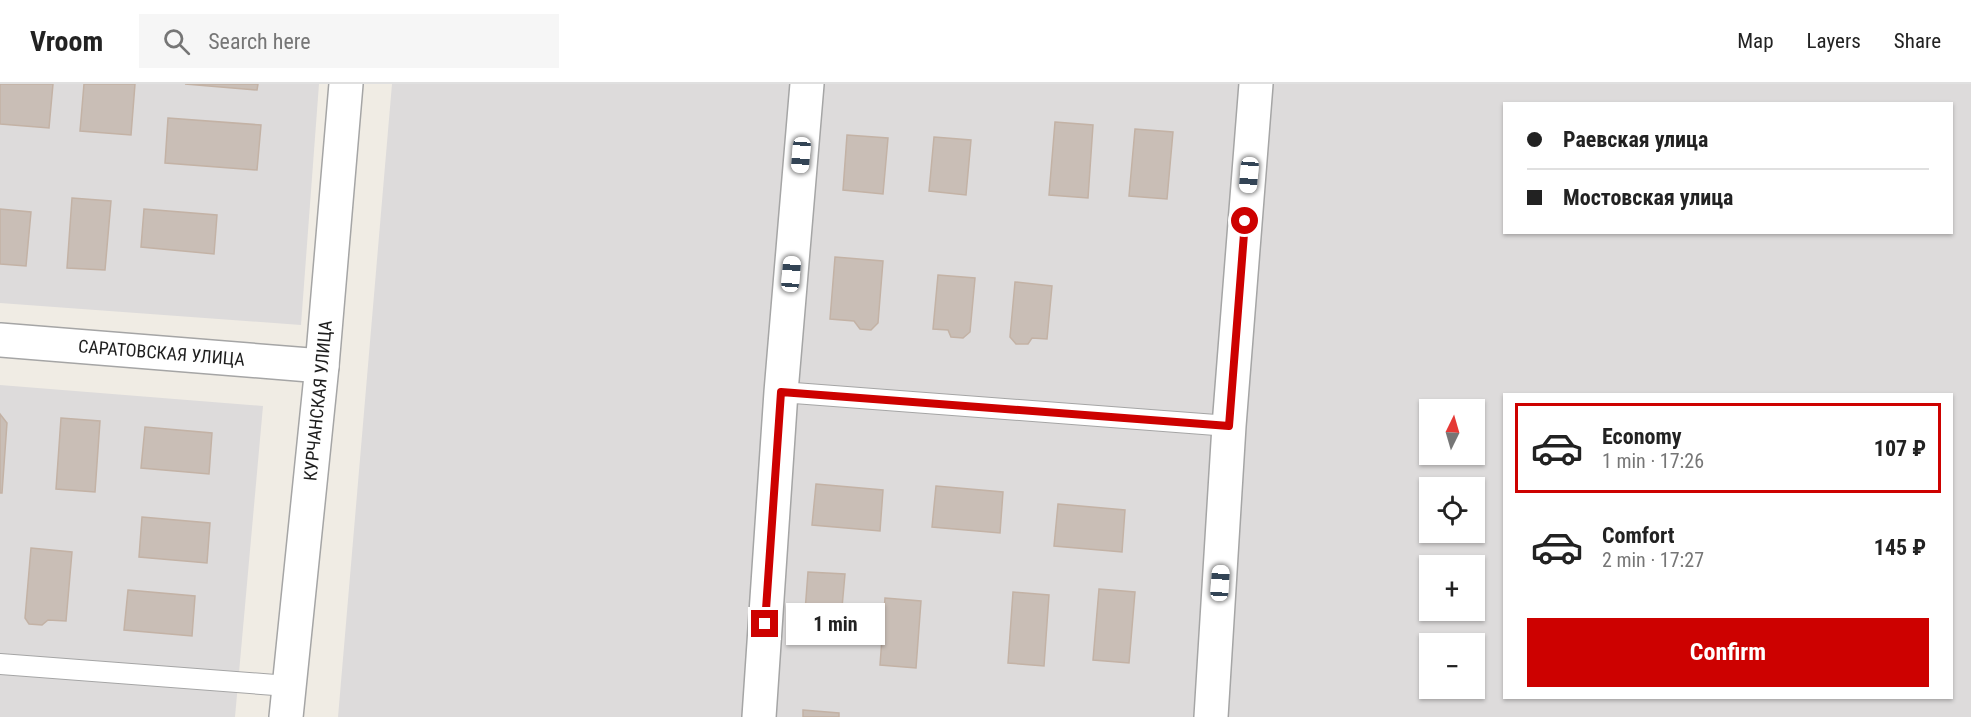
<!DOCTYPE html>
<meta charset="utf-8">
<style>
:root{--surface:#fff;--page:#f6f6f6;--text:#222;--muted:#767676;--line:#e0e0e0;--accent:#cd0100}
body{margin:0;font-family:"Roboto Condensed",sans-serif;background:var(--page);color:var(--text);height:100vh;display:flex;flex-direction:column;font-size:22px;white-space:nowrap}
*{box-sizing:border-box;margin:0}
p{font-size:20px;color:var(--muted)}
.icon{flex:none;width:33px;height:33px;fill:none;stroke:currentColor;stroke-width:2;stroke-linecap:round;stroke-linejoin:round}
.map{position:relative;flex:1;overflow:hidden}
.panel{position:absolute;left:1503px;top:309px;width:450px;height:306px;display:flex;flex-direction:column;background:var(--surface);border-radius:0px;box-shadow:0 2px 4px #0004}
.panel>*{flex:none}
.guide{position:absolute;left:1503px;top:18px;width:450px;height:132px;border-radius:0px;box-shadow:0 2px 4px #0004;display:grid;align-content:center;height:132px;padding:0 24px;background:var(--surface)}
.needle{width:39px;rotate:5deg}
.fabs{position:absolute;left:1419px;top:315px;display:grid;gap:12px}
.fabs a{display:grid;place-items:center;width:66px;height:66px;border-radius:0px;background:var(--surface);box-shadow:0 2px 4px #0004;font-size:30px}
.end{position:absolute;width:27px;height:27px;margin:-14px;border:8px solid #cd0100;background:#fff;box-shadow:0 0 0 3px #fff}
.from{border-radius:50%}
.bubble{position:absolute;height:42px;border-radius:0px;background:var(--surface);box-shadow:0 2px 4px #0004;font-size:20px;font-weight:700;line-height:42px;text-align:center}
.car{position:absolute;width:18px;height:36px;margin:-18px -9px;border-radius:8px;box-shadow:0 0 4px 2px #0007;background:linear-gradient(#fff 24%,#345 0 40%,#fff 0 76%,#345 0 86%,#fff 0)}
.guide b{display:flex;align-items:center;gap:21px;height:57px;font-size:22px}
.guide b+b{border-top:2px solid var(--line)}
.guide i{width:15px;height:15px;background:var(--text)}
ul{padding:10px 0 0;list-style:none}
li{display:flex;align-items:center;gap:18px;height:90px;margin:0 12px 9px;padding:0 12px;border:3px solid transparent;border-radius:0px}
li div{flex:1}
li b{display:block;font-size:22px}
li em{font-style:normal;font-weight:700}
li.current{border-color:var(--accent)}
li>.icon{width:54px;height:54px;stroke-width:1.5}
.button{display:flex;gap:12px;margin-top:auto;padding:12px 24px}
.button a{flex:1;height:69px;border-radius:0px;background:var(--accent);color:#fff;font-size:24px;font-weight:700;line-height:69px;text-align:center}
header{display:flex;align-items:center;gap:36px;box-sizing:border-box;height:84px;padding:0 30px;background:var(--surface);border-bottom:2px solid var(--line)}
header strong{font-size:28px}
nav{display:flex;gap:33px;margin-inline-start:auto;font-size:21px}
.search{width:420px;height:54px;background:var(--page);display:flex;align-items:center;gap:15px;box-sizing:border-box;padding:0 21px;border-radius:0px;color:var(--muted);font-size:22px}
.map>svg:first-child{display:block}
</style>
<header>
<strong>Vroom</strong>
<div class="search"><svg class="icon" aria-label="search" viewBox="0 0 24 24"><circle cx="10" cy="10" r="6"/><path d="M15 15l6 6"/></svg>Search here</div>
<nav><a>Map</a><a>Layers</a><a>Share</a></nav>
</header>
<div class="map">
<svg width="1971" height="633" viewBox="0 0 1971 633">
<rect width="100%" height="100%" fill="#f0ece4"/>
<!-- residential -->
<g fill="#dddbdb" fill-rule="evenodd">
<path d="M0,0h319l-18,241 -301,-22z"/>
<path d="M392,0h1579v633h-1633zM1504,20h448v128h-448zM1504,310h448v304h-448zM1430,326h44v44h-44zM1430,404h44v44h-44zM1430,482h44v44h-44zM1430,560h44v44h-44z"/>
<path d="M0,301l263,21 -28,311h-235z"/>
</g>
<!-- building -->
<g fill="#c9beb6" stroke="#c3b2a5" stroke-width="1.5">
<path d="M0,0h53l-4,44 -49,-4z"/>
<path d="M84,0h51l-4,51 -51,-4z"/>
<path d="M185,0h73l-1,6z"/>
<path d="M168,34l93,7 -4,45 -92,-7z"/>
<path d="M1055,38l38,3 -5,73 -39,-3z"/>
<path d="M1135,45l38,3 -6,67 -38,-3z"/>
<path d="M847,51l41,3 -5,56 -40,-4z"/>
<path d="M934,53l37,3 -5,55 -37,-4z"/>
<path d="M72,114l39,3 -6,69 -38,-2z"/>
<path d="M0,125l31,3 -5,54 -26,-2z"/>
<path d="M144,125l73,6 -3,39 -73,-7z"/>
<path d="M835,173l48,4 -5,62 -7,7 -11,-1 -6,-8 -24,-2z"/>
<path d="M938,191l37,3 -5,54 -7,6 -12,-1 -3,-7 -15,-1z"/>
<path d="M1015,198l37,4 -5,53 -15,-1 -4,6h-12l-6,-7z"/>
<path d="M0,330l7,9 -5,70h-2z"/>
<path d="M61,334l39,3 -5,71 -39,-3z"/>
<path d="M145,343l67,6 -3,41 -68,-6z"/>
<path d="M816,400l67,6 -3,41 -68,-6z"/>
<path d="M936,402l67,6 -3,41 -68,-6z"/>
<path d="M1058,420l67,6 -3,42 -68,-6z"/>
<path d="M142,433l68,6 -3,40 -68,-6z"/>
<path d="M31,464l41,4 -6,69 -18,-1 -6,5 -13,-1 -4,-6z"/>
<path d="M808,488l37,2 -6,67 -36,-3z"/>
<path d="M1099,505l36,3 -6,71 -36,-3z"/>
<path d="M128,506l67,6 -3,40 -68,-6z"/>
<path d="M1013,508l36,3 -5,71 -36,-3z"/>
<path d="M885,514l36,3 -5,67 -36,-3z"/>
<path d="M803,626l36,3v4h-36z"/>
</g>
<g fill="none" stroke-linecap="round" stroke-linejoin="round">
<!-- service casing -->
<g stroke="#a5a5a5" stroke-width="22">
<g id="service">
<path d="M781,308l448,34"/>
<path d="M0,580l288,22"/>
</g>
</g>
<!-- minor casing -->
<g stroke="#a5a5a5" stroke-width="36">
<g id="minor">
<path id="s1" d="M0,256l322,26"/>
<path id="s2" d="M286,633l36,-351 24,-282"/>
<path d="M759,633l22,-325 26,-308"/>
<path d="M1211,633l18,-291 27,-342"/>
</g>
</g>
<!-- service -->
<use href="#service" stroke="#fff" stroke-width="20"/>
<!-- minor -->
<use href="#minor" stroke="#fff" stroke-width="33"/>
</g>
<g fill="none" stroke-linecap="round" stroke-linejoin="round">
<!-- route -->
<path stroke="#cd0100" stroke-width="8" d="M765,540l16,-232 448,34 16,-205"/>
</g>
<g text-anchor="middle" stroke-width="6" stroke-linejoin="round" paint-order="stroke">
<!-- street labels -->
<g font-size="18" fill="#1e1e1e" stroke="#fff">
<text dy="6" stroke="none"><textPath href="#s1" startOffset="162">САРАТОВСКАЯ УЛИЦА</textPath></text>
<text dy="6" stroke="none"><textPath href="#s2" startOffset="318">КУРЧАНСКАЯ УЛИЦА</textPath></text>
</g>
</g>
</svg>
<div class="fabs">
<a><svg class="needle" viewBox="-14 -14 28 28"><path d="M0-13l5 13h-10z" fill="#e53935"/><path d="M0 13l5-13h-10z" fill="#767676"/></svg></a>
<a><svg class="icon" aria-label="locate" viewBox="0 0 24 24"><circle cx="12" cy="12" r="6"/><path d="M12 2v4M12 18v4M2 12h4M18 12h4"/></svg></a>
<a>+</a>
<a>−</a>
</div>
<i class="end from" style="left:1245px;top:137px"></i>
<i class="end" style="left:765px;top:540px"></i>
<div class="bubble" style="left:786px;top:519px;width:99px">1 min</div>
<i class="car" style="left:801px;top:71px;rotate:185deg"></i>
<i class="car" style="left:1249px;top:91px;rotate:185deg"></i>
<i class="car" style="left:791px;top:190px;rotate:5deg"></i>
<i class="car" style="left:1220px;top:499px;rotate:4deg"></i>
<div class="guide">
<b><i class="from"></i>Раевская улица</b>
<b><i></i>Мостовская улица</b>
</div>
<section class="panel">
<ul>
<li class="current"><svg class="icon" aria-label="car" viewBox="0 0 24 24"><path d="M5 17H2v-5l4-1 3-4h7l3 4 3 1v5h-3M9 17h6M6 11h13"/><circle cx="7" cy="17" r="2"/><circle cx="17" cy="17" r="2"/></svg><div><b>Economy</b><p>1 min · 17:26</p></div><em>107 ₽</em></li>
<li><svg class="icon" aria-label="car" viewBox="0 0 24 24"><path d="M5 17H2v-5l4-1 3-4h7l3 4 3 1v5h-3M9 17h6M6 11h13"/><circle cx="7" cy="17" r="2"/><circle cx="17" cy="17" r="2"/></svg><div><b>Comfort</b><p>2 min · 17:27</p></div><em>145 ₽</em></li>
</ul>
<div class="button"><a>Confirm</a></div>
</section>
</div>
